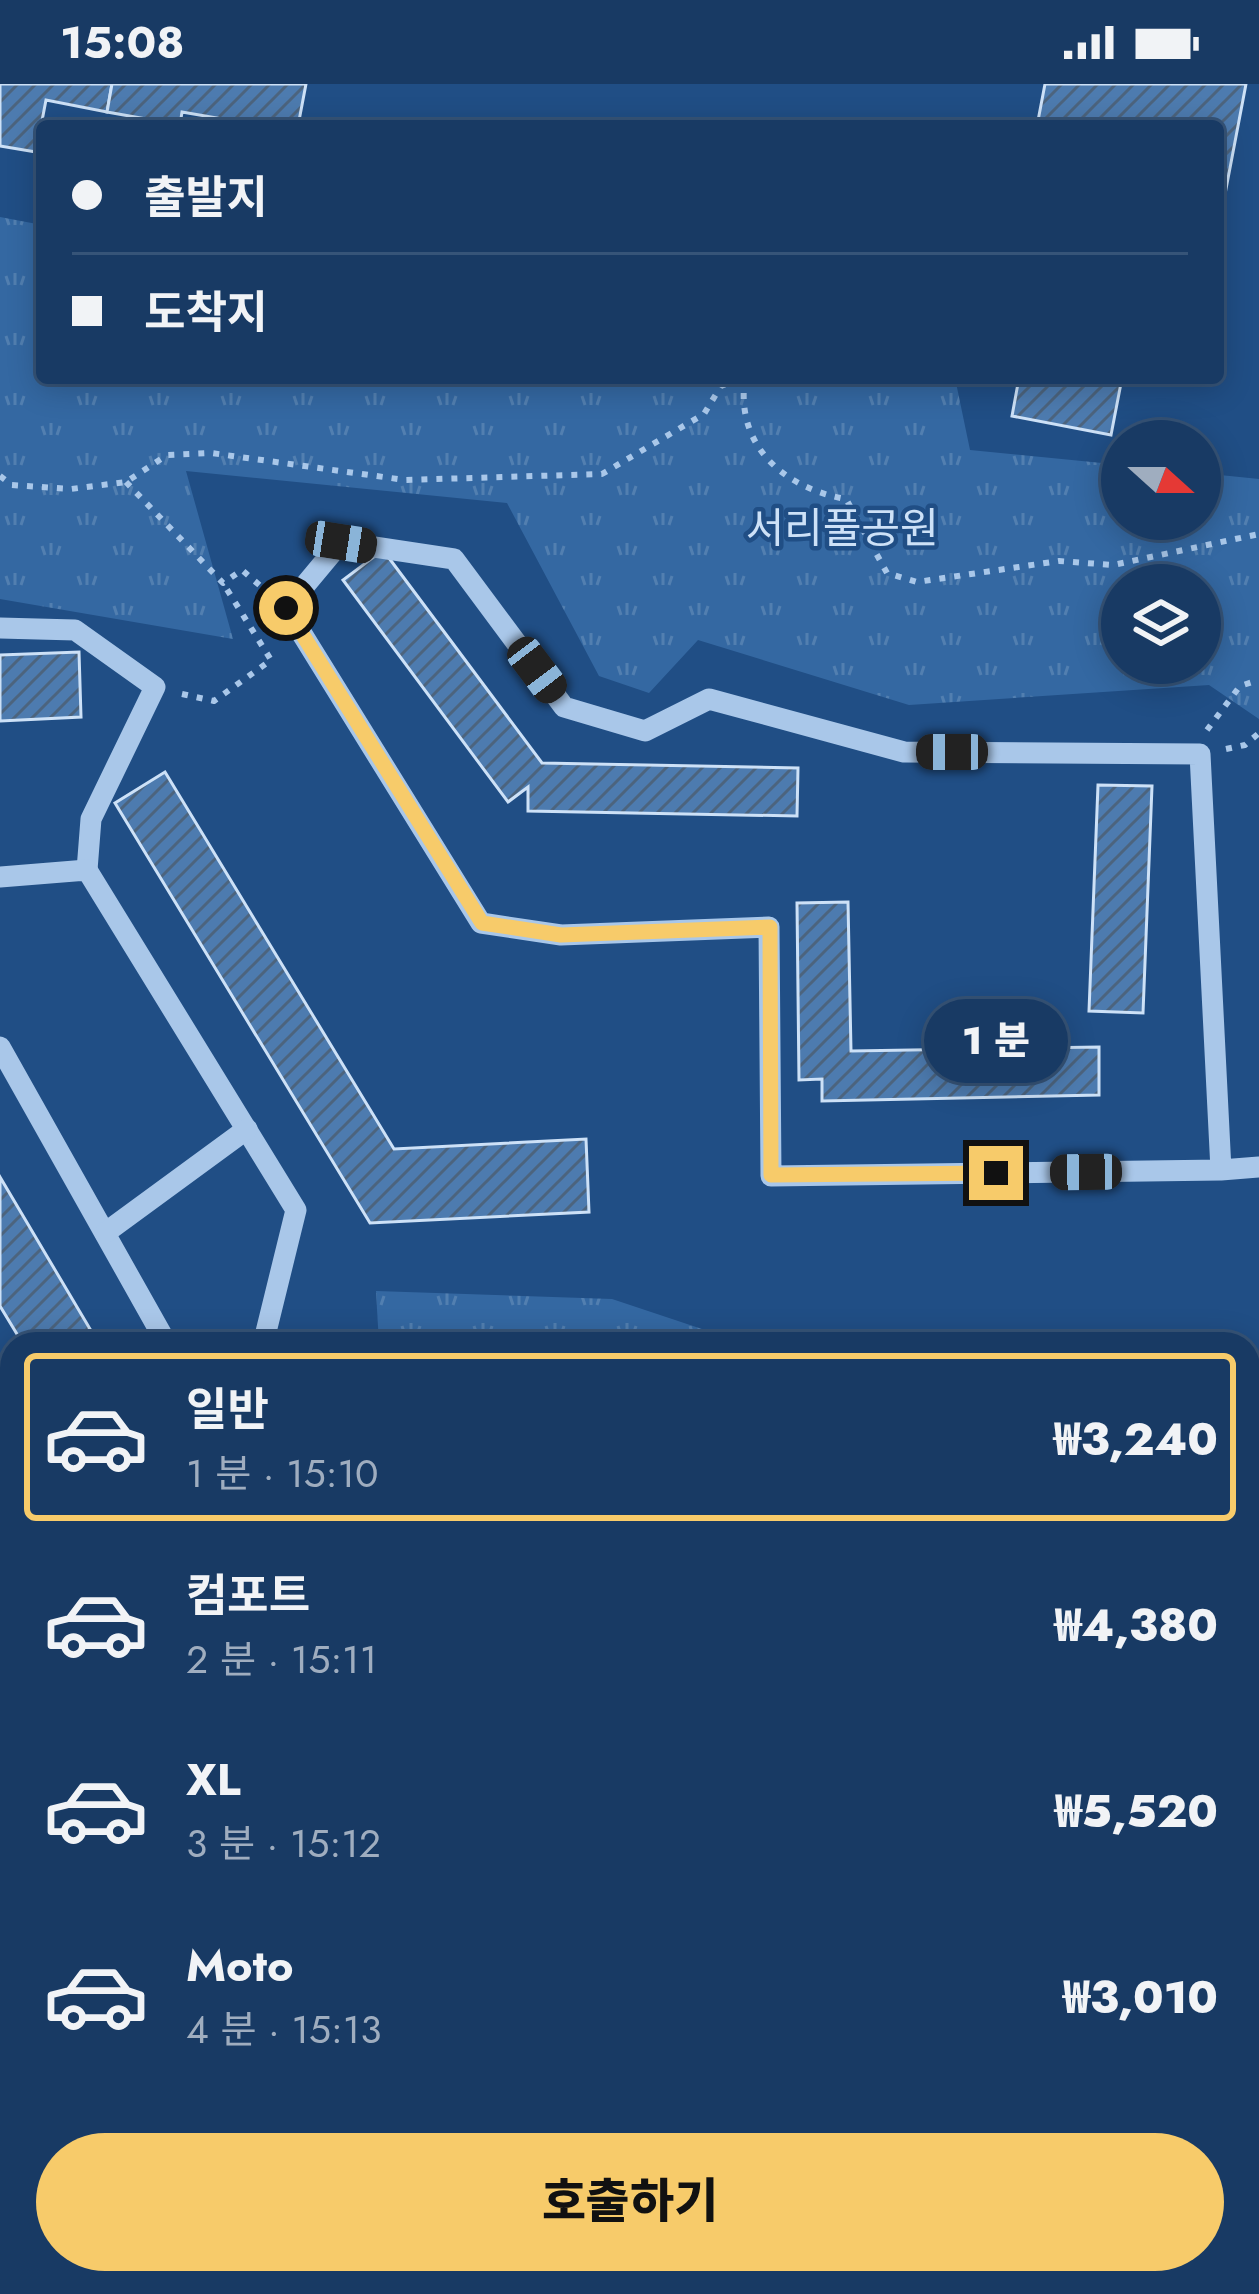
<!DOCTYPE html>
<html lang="ko">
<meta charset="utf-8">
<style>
:root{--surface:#183a64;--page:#21416a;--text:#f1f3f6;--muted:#9fadbf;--line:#365478;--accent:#f7cb6a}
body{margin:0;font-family:Jost,"Noto Sans KR",sans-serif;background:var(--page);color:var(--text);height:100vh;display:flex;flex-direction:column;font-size:45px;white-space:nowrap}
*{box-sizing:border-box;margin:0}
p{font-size:39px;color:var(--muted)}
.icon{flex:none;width:66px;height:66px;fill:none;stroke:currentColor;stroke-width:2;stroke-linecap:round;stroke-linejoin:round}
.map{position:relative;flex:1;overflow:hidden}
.panel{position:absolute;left:0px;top:1248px;width:1260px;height:963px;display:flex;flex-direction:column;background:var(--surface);border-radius:36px 36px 0 0;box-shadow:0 6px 30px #0003,0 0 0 3px var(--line)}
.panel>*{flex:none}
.banner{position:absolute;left:36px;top:36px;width:1188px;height:264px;border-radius:12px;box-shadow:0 6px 30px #0003,0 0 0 3px var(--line);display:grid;align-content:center;height:264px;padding:0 36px;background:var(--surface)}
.needle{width:78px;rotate:111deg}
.controls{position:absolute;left:1101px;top:336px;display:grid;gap:24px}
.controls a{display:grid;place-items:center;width:120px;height:120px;border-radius:50%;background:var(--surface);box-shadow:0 6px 30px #0003,0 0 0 3px var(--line);font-size:60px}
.end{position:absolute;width:54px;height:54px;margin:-27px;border:15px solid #f7cb6a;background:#111;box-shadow:0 0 0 6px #111}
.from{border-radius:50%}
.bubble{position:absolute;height:84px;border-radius:42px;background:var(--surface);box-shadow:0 6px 30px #0003,0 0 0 3px var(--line);font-size:39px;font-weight:800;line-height:84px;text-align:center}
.car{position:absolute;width:36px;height:72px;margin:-36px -18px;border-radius:15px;box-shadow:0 0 9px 3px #0007;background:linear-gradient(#222 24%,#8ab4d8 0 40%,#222 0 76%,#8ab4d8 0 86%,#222 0)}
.banner b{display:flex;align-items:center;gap:42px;height:114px;font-size:45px}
.banner b+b{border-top:3px solid var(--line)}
.banner i{width:30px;height:30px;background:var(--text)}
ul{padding:21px 0 0;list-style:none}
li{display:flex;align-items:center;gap:36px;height:168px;margin:0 24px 18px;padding:0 12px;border:6px solid transparent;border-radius:12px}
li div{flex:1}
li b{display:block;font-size:45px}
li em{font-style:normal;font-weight:800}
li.current{border-color:var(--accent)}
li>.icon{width:108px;height:108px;stroke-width:1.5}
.primary-button{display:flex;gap:24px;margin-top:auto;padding:24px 36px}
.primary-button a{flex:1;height:138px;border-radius:72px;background:var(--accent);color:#111;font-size:48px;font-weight:800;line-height:138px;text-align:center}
.status{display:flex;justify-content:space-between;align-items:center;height:84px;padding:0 60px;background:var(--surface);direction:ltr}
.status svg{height:33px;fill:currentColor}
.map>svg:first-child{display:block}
</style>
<div class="status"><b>15:08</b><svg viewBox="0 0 49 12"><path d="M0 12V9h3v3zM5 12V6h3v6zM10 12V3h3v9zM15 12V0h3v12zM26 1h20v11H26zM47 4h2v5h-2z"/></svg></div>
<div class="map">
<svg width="1259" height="2210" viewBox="0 0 1259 2210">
<defs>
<pattern id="grass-tufts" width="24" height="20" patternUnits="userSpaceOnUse" patternTransform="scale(3)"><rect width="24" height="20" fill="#3468a2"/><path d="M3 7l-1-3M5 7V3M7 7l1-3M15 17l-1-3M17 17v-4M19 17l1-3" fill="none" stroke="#527fb0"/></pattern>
<pattern id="building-hatch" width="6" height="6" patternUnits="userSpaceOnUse" patternTransform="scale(3)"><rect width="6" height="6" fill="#4d7baf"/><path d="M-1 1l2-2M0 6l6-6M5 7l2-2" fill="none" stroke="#4c647e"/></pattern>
</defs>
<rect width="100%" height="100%" fill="#204e85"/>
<!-- grass -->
<g fill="url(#grass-tufts)" fill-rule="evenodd">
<path d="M0,133l42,8v153h913l15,72 152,15v54h78v-46l59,6v240l-50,-34 -300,20 -211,-65 -49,53 -50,-17 -92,-173 -321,-32 47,168 -233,-40zM1122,501h78v78h-78z"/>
<path d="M376,1207l236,8 135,45h-368z"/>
<path d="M0,1996l12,13v109l-12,2z"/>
</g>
<!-- building -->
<g fill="url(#building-hatch)" stroke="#cde1f7" stroke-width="3">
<path d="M0,0h112l-5,28 -61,-12 -10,52 -36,-6z"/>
<path d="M112,0h194l-8,42h-35l-81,-14 -2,13 -73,-13z"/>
<path d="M1045,0h201l-28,147v-105h-181z"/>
<path d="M1019,294h103l-11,57 -99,-19z"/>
<path d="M383,466l159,213 256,5 -1,48 -269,-5v-24l-20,15 -165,-222z"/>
<path d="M79,568l2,65 -81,4v-66z"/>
<path d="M165,688l229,377 192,-10 3,73 -219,11 -255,-420z"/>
<path d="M1098,701l54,1 -9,227 -54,-2z"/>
<path d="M848,818l3,149 248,-4v48l-277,6v-22l-23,1 -2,-177z"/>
<path d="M0,1093l90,152 -25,15h-42l-23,-38z"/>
<path d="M12,1703v93l-12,11v-93z"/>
<path d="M12,1834v76l-12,13v-76z"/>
<path d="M0,2149h12v50h56l1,11h-69z"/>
<path d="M94,2199h65l10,11h-73z"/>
<path d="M333,2199h139l10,11h-160z"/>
<path d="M630,2199h95v11h-94z"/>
<path d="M740,2199h93v5l-93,4z"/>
</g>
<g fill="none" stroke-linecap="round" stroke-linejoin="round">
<!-- path -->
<g stroke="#a9c7e9" stroke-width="6" stroke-dasharray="6 9" stroke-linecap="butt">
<path d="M745,294c-10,67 38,110 101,121l41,74 30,9 142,-21 54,4 146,-31"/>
<path d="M0,392l12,9 59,4 55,-7 41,-27 44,-2 194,27 197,-6 102,-60 17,-28 20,-8"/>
<path d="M126,398l97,101 19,-13 23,20"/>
<path d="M182,610l32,7 57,-41 -48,-77"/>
<path d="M1207,646l33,-44 19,-6"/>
<path d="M1226,665l19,-4 14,-12"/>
</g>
<!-- minor -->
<g stroke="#a9c7e9" stroke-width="21">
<path d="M0,544l75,2 80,57 -64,132 -4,51"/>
<path d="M0,793l87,-7 209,340 -33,134"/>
<path d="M0,963l167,297"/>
<path d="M1221,1086l-21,-416 -296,-2 -195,-53 -64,32 -81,-24 -110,-148 -113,-17 -55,66 195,315 80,12 208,-8 2,249 450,-6 38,-3"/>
<path d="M105,1149l142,-104"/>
<path d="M1248,1315l5,12 4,257 -9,15"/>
<path d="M0,1358l12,20"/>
<path d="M0,1584l12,10"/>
<path d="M1248,1855l11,-17"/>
<path d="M0,1996l12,13"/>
<path d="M0,2120l12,-2"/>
<path d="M192,2199l11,11"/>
<path d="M497,2199l8,11"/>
<path d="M617,2199v11"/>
<path d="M853,2199l1,11"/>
<path d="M1026,2199v11"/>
<path d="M1231,2199v11"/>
<path d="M225,2210l15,-11"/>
</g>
</g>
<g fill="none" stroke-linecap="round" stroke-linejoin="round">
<!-- route -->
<path stroke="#f7cb6a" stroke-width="15" d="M286,524l196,315 79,12 209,-8 1,248 225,-2"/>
</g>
<g text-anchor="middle" stroke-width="9" stroke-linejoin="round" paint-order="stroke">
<!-- park labels -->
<g font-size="42" fill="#cde1f7" stroke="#204e85">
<text x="842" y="459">서리풀공원</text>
</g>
</g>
</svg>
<div class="controls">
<a><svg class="needle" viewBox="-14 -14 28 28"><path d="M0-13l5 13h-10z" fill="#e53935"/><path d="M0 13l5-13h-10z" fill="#9fadbf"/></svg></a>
<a><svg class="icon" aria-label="layers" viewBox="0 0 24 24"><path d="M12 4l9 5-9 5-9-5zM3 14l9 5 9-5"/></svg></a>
</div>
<i class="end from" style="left:286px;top:524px"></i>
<i class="end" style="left:996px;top:1089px"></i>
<div class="bubble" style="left:924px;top:915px;width:144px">1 분</div>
<i class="car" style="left:341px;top:458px;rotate:99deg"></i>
<i class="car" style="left:537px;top:586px;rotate:143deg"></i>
<i class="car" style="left:952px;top:668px;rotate:270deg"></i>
<i class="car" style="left:1086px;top:1088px;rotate:269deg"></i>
<div class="banner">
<b><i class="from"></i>출발지</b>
<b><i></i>도착지</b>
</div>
<section class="panel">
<ul>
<li class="current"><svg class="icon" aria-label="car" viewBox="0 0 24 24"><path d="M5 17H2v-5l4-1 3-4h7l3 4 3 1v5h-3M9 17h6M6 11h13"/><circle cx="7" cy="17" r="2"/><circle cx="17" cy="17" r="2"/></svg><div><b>일반</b><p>1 분 · 15:10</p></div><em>₩3,240</em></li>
<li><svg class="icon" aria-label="car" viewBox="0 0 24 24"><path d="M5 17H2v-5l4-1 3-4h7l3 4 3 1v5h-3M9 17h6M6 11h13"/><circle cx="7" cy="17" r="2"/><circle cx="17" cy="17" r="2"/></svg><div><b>컴포트</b><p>2 분 · 15:11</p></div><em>₩4,380</em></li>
<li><svg class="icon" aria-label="car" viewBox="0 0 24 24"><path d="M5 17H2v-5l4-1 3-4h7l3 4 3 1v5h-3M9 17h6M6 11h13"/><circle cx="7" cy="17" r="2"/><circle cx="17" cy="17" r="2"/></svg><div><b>XL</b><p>3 분 · 15:12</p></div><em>₩5,520</em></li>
<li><svg class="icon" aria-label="car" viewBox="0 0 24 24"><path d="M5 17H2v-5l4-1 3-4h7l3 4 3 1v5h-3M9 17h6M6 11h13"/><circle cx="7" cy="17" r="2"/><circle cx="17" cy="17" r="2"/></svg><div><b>Moto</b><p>4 분 · 15:13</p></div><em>₩3,010</em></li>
</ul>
<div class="primary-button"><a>호출하기</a></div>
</section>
</div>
